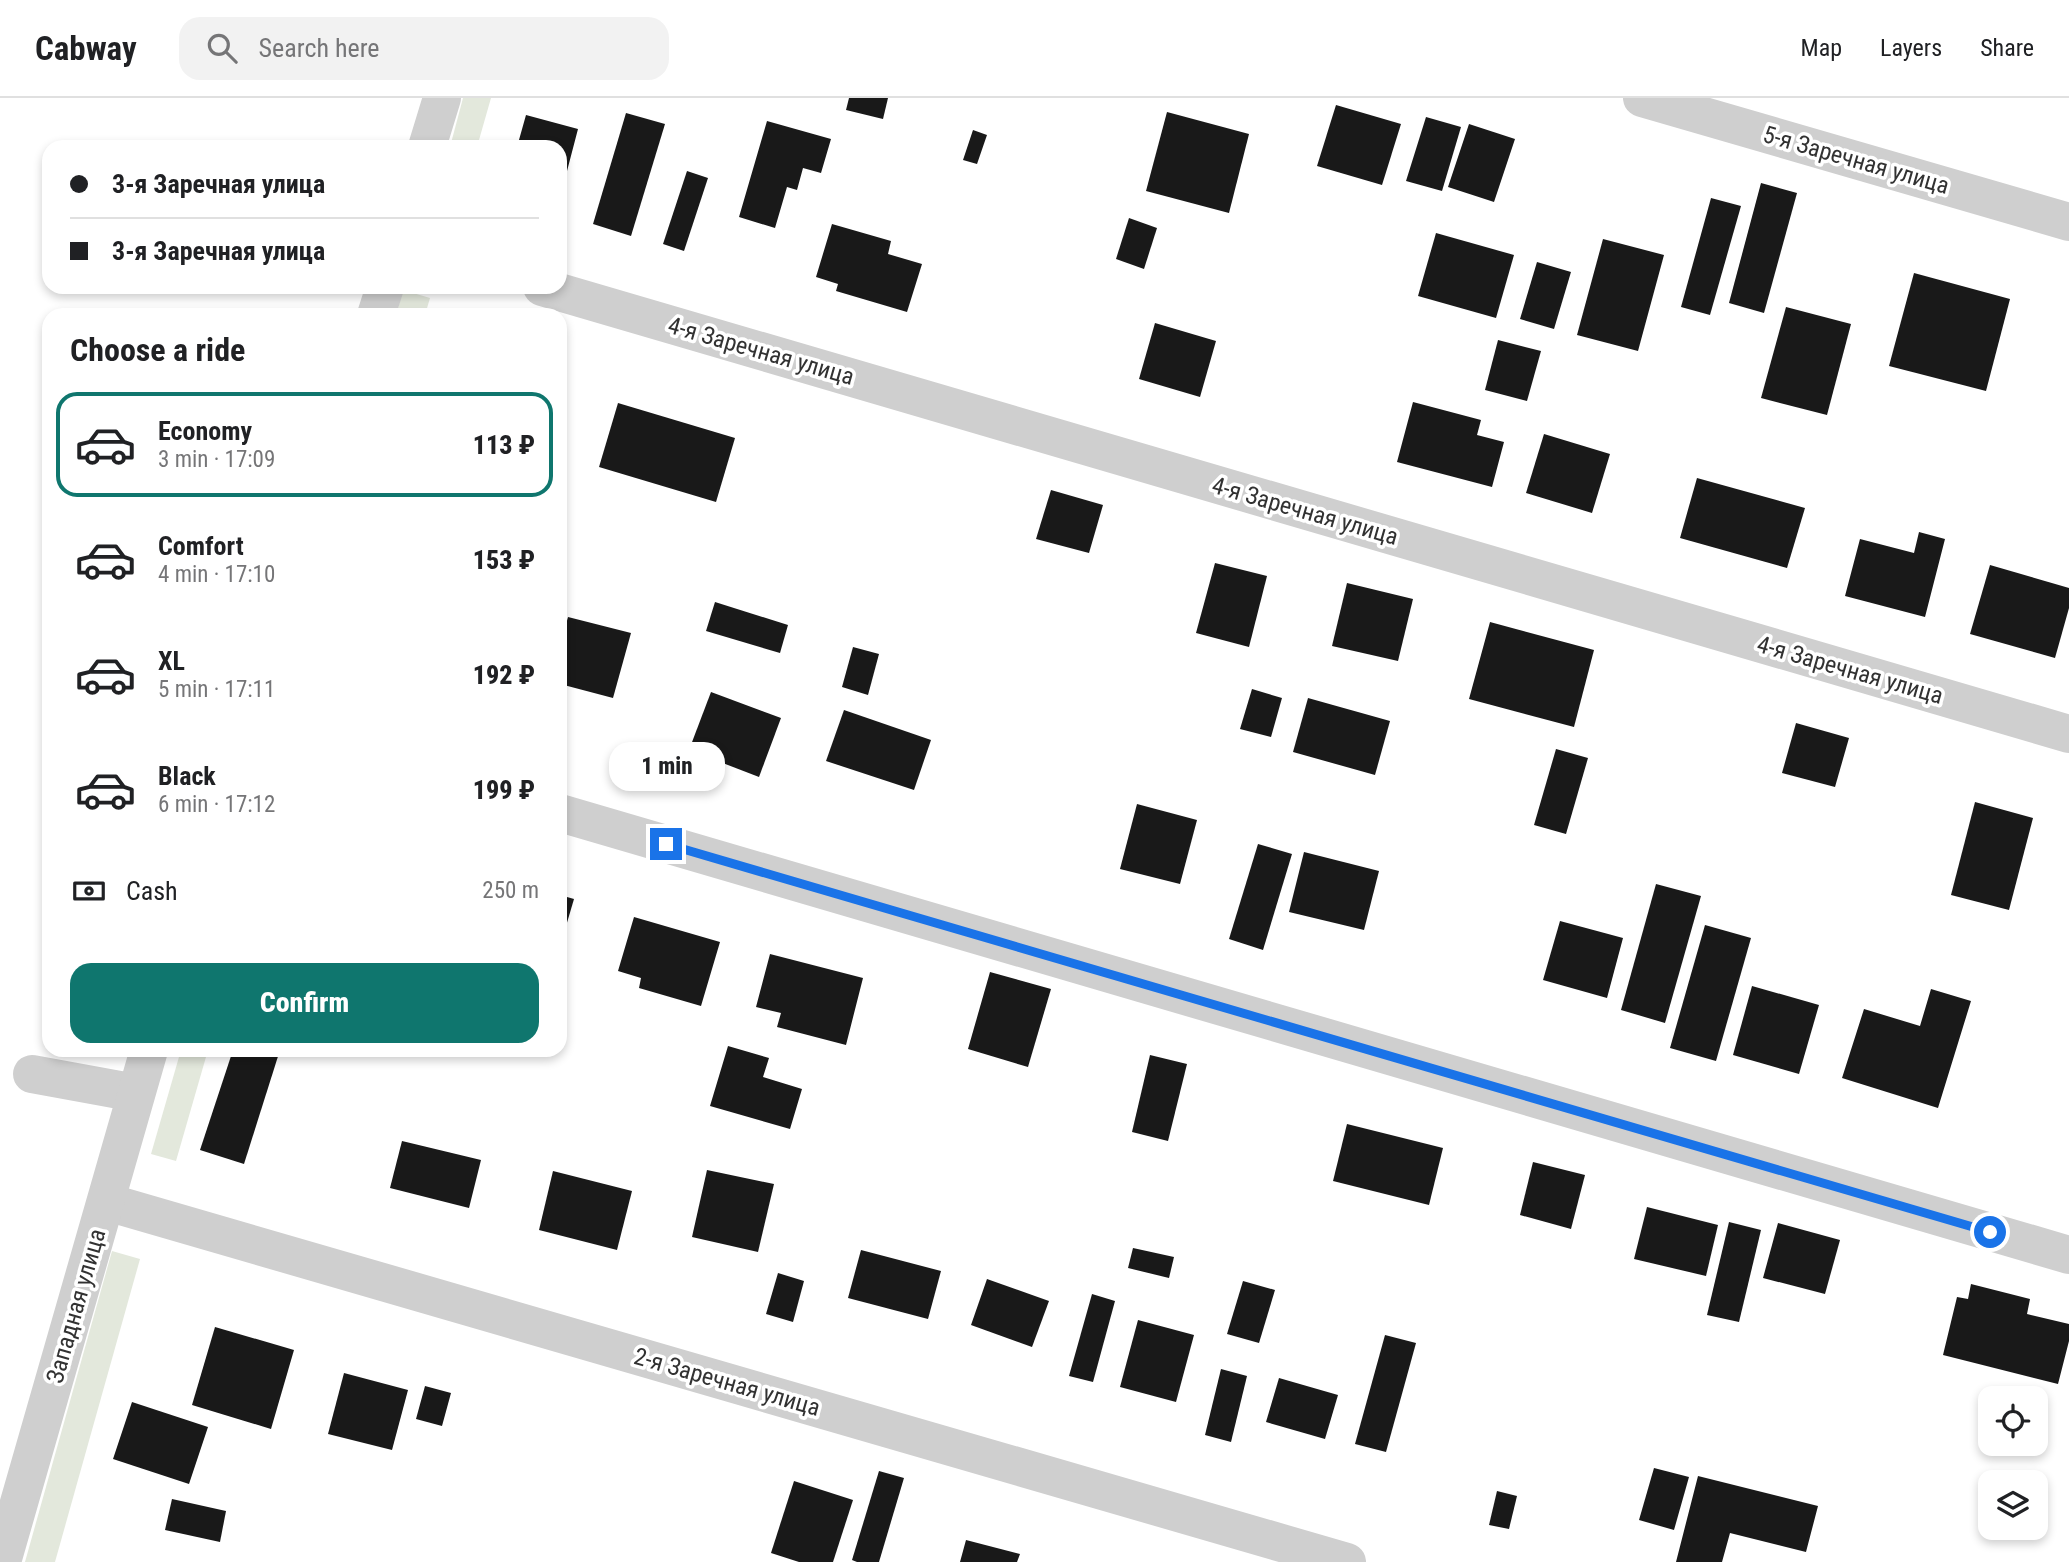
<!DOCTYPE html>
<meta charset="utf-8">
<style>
:root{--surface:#fff;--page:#f2f2f2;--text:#202124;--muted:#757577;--line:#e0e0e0;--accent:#0f766e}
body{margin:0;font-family:"Roboto Condensed",sans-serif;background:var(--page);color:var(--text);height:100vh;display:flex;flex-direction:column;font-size:26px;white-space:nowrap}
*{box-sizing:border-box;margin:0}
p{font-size:23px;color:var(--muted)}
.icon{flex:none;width:38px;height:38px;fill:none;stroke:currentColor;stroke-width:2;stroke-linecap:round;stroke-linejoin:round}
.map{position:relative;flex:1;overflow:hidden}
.details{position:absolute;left:42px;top:210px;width:525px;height:749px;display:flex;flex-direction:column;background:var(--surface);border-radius:21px;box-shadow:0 4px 10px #0003}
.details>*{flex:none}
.banner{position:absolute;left:42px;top:42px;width:525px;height:154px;border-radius:21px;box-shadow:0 4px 10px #0003;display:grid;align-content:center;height:154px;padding:0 28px;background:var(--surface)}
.buttons{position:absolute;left:1978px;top:1288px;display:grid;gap:14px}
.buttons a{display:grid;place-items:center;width:70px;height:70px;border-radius:14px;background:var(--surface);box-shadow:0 4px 10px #0003;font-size:35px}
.end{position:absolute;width:32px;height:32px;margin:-16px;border:9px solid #1a73e8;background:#fff;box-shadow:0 0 0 4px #fff}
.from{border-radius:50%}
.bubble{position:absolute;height:49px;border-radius:21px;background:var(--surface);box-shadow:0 4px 10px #0003;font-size:23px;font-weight:800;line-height:49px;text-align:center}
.banner b{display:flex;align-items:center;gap:24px;height:66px;font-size:26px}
.banner b+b{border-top:2px solid var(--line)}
.banner i{width:18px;height:18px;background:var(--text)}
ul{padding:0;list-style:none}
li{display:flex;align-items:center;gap:21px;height:105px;margin:0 14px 10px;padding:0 14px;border:4px solid transparent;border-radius:21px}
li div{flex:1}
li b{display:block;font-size:26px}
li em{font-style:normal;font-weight:800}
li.current{border-color:var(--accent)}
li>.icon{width:63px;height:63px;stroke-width:1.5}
h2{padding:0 28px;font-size:32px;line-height:84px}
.pay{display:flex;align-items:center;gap:18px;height:77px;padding:0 28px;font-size:26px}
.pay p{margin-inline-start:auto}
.cta{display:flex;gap:14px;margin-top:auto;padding:14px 28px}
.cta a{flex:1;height:80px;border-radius:21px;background:var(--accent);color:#fff;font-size:28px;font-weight:800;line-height:80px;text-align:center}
header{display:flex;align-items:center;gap:42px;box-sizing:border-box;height:98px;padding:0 35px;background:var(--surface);border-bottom:2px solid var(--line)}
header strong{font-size:33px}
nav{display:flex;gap:38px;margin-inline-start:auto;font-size:24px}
.search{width:490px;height:63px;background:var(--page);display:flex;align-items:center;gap:18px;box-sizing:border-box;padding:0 24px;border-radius:21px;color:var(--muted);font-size:26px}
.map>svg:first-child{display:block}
</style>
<header>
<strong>Cabway</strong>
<div class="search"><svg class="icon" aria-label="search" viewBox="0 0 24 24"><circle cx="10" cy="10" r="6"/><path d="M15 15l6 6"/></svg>Search here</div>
<nav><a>Map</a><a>Layers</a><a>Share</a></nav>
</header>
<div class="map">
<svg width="2069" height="1464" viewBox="0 0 2069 1464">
<rect width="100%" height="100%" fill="#fff"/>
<!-- green -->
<g fill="#e3e8dc">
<path d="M463,0h28l-14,49h-27z"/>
<path d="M403,192l27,8 -5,17h-29z"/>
<path d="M181,952h27l-32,111 -25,-7z"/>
<path d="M112,1153l28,8 -85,303h-30z"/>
</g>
<!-- building -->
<g fill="#191919">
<path d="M849,0h39l-5,21 -37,-9z"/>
<path d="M1336,7l65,19 -19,61 -65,-19z"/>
<path d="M1167,14l82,22 -20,79 -83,-22z"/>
<path d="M626,15l39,11 -34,112 -38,-12z"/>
<path d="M526,17l52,14 -17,65 -1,-47h-43z"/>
<path d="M1426,19l35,10 -19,64 -36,-10z"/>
<path d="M767,23l64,18 -10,34 -18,-5 -6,22 -10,-3 -12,41 -36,-11z"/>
<path d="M1469,26l46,15 -21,63 -46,-15z"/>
<path d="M973,32l14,5 -10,29 -14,-4z"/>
<path d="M687,73l21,7 -24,73 -21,-7z"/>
<path d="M1761,85l36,10 -33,120 -35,-10z"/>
<path d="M1711,100l30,8 -31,109 -29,-8z"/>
<path d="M1129,120l28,10 -13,41 -28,-10z"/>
<path d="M832,126l59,17 -3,13 34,10 -15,48 -71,-21 2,-7 -22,-7z"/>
<path d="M1436,135l78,22 -18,63 -78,-22z"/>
<path d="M1603,141l61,16 -26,96 -61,-16z"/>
<path d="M1537,164l34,10 -17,57 -34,-10z"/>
<path d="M1914,175l96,26 -24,92 -97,-25z"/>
<path d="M1786,209l65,17 -24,91 -66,-17z"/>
<path d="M1155,225l61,18 -16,56 -61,-18z"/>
<path d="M1498,242l43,11 -14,50 -42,-11z"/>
<path d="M1413,304l68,18 -4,15 27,7 -12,45 -95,-25z"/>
<path d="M618,305l117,35 -19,64 -117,-35z"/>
<path d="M1544,336l66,20 -18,59 -66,-20z"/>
<path d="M1697,380l108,30 -18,60 -107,-30z"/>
<path d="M1051,392l52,15 -14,48 -53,-14z"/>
<path d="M1919,434l26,7 -20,78 -80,-21 15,-57 54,14z"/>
<path d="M1215,465l52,13 -18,71 -53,-14z"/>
<path d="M1990,467l79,23v20l-14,50 -85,-24z"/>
<path d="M1347,485l66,16 -15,62 -66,-15z"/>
<path d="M715,504l73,23 -8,28 -74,-22z"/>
<path d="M568,519l63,16 -18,65 -53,-14v-37z"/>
<path d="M1490,524l104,28 -20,77 -105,-28z"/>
<path d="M853,549l26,7 -11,41 -26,-8z"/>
<path d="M1252,591l30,9 -11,39 -31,-8z"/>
<path d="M711,594l70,26 -22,59 -70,-27z"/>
<path d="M1308,600l82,23 -15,54 -82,-23z"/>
<path d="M844,612l87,30 -17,50 -88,-29z"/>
<path d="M1796,625l53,15 -14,49 -53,-14z"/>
<path d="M1556,651l32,9 -22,76 -32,-9z"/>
<path d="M1975,704l58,16 -24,92 -58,-15z"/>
<path d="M1137,706l60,16 -17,64 -60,-15z"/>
<path d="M1258,746l34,10 -29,96 -34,-11z"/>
<path d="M1304,754l75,19 -15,59 -75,-18z"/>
<path d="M1656,786l45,12 -36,127 -44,-13z"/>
<path d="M560,797l14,4 -13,44h-1z"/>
<path d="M634,819l86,25 -19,64 -62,-18 2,-10 -23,-7z"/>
<path d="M1560,823l63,17 -16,60 -64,-18z"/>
<path d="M1705,827l46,13 -35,123 -46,-13z"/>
<path d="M770,856l93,24 -17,67 -69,-18 4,-14 -25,-6z"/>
<path d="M990,874l61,17 -23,78 -60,-18z"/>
<path d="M1752,888l67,19 -20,69 -66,-19z"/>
<path d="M1931,891l40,12 -33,107 -96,-30 22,-69 56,17z"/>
<path d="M728,948l41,12 -6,19 39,12 -12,40 -80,-23z"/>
<path d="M233,952h47l-36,114 -44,-14z"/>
<path d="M1150,957l37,9 -19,77 -36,-9z"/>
<path d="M1347,1026l96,24 -14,57 -96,-24z"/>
<path d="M402,1043l79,19 -12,48 -79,-20z"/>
<path d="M1533,1064l52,13 -14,54 -51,-14z"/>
<path d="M707,1072l67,14 -16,68 -66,-15z"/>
<path d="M553,1073l79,20 -15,59 -78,-20z"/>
<path d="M1647,1109l71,18 -12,51 -72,-17z"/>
<path d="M1729,1124l32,8 -22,92 -32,-7z"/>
<path d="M1778,1125l62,17 -15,54 -62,-16z"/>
<path d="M1133,1150l41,9 -5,21 -41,-10z"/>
<path d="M861,1152l80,21 -13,48 -80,-21z"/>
<path d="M778,1175l26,8 -11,41 -27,-8z"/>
<path d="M987,1181l62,22 -17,46 -61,-22z"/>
<path d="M1243,1183l32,9 -16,53 -32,-9z"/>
<path d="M1971,1186l59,15 -3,15 42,10v17l-11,43 -115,-29 14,-58 11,2z"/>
<path d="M1092,1196l23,7 -22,81 -24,-6z"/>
<path d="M1138,1222l56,15 -18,67 -56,-15z"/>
<path d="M215,1229l79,23 -23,79 -79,-24z"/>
<path d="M1385,1237l31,8 -30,109 -31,-8z"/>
<path d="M1221,1271l26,7 -16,66 -26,-7z"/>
<path d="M344,1275l64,17 -16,60 -64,-16z"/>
<path d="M1279,1280l59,17 -13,44 -59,-17z"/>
<path d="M425,1288l26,7 -9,33 -26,-7z"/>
<path d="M132,1304l76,25 -19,57 -76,-25z"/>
<path d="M1654,1370l35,9 -15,53 -35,-10z"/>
<path d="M879,1373l25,7 -25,84h-22l-5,-2z"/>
<path d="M1698,1378l120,30 -12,46 -76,-19 -8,29h-46z"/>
<path d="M794,1383l59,19 -20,62h-34l-28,-9z"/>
<path d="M1497,1393l20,5 -8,33 -20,-4z"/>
<path d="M172,1401l54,12 -6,31 -55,-12z"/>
<path d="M966,1442l54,14 -3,8h-57z"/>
</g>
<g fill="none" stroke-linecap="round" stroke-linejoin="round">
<!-- minor -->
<g stroke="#cfcfcf" stroke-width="38">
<path d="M1642,0l427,124"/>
<path d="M427,49l15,-49"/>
<path d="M542,189l1527,447"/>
<path d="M376,217l9,-28"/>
<path d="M560,715l1509,442"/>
<path d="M32,976l104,19"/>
<path d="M107,1104l1240,360"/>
<path d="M2,1464l147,-512"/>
</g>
</g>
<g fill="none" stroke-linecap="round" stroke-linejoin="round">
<!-- route -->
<path stroke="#1a73e8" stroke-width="9" d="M666,746l1324,388"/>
</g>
<g text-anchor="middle" stroke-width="7" stroke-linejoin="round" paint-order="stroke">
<!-- street labels -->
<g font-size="24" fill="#323232" stroke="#fff">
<text transform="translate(1856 62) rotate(16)" y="8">5-я Заречная улица</text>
<text transform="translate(761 253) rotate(16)" y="8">4-я Заречная улица</text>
<text transform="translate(1305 413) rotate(16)" y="8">4-я Заречная улица</text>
<text transform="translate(1850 572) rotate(16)" y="8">4-я Заречная улица</text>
<text transform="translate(76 1208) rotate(-74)" y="8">Западная улица</text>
<text transform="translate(727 1284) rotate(16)" y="8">2-я Заречная улица</text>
</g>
</g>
</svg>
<div class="buttons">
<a><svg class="icon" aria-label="locate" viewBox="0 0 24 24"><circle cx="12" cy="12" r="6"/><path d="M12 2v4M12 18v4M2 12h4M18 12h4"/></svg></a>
<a><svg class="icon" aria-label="layers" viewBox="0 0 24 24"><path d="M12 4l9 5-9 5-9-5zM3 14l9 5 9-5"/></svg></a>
</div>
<i class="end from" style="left:1990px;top:1134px"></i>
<i class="end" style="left:666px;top:746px"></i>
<div class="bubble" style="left:609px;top:644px;width:116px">1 min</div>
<div class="banner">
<b><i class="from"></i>3-я Заречная улица</b>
<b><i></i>3-я Заречная улица</b>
</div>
<section class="details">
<h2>Choose a ride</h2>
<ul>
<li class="current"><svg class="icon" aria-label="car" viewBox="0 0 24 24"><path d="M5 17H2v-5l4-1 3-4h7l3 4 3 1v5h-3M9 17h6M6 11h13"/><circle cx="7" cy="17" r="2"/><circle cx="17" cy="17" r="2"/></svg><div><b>Economy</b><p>3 min · 17:09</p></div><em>113 ₽</em></li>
<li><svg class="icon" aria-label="car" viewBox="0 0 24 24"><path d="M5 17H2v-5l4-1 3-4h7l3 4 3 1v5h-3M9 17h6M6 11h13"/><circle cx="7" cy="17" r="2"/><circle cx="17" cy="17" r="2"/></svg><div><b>Comfort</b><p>4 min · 17:10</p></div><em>153 ₽</em></li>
<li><svg class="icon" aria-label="car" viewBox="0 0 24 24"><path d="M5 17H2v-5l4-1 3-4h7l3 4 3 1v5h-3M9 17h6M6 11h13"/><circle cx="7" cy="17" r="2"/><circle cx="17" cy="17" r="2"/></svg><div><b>XL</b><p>5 min · 17:11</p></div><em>192 ₽</em></li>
<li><svg class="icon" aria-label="car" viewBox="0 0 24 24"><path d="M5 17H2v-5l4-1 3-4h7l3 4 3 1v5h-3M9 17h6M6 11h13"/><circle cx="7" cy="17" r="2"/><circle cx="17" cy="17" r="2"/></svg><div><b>Black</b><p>6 min · 17:12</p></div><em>199 ₽</em></li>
</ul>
<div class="pay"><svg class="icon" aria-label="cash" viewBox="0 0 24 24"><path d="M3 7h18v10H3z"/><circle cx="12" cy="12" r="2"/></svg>Cash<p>250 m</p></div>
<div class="cta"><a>Confirm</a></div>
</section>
</div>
